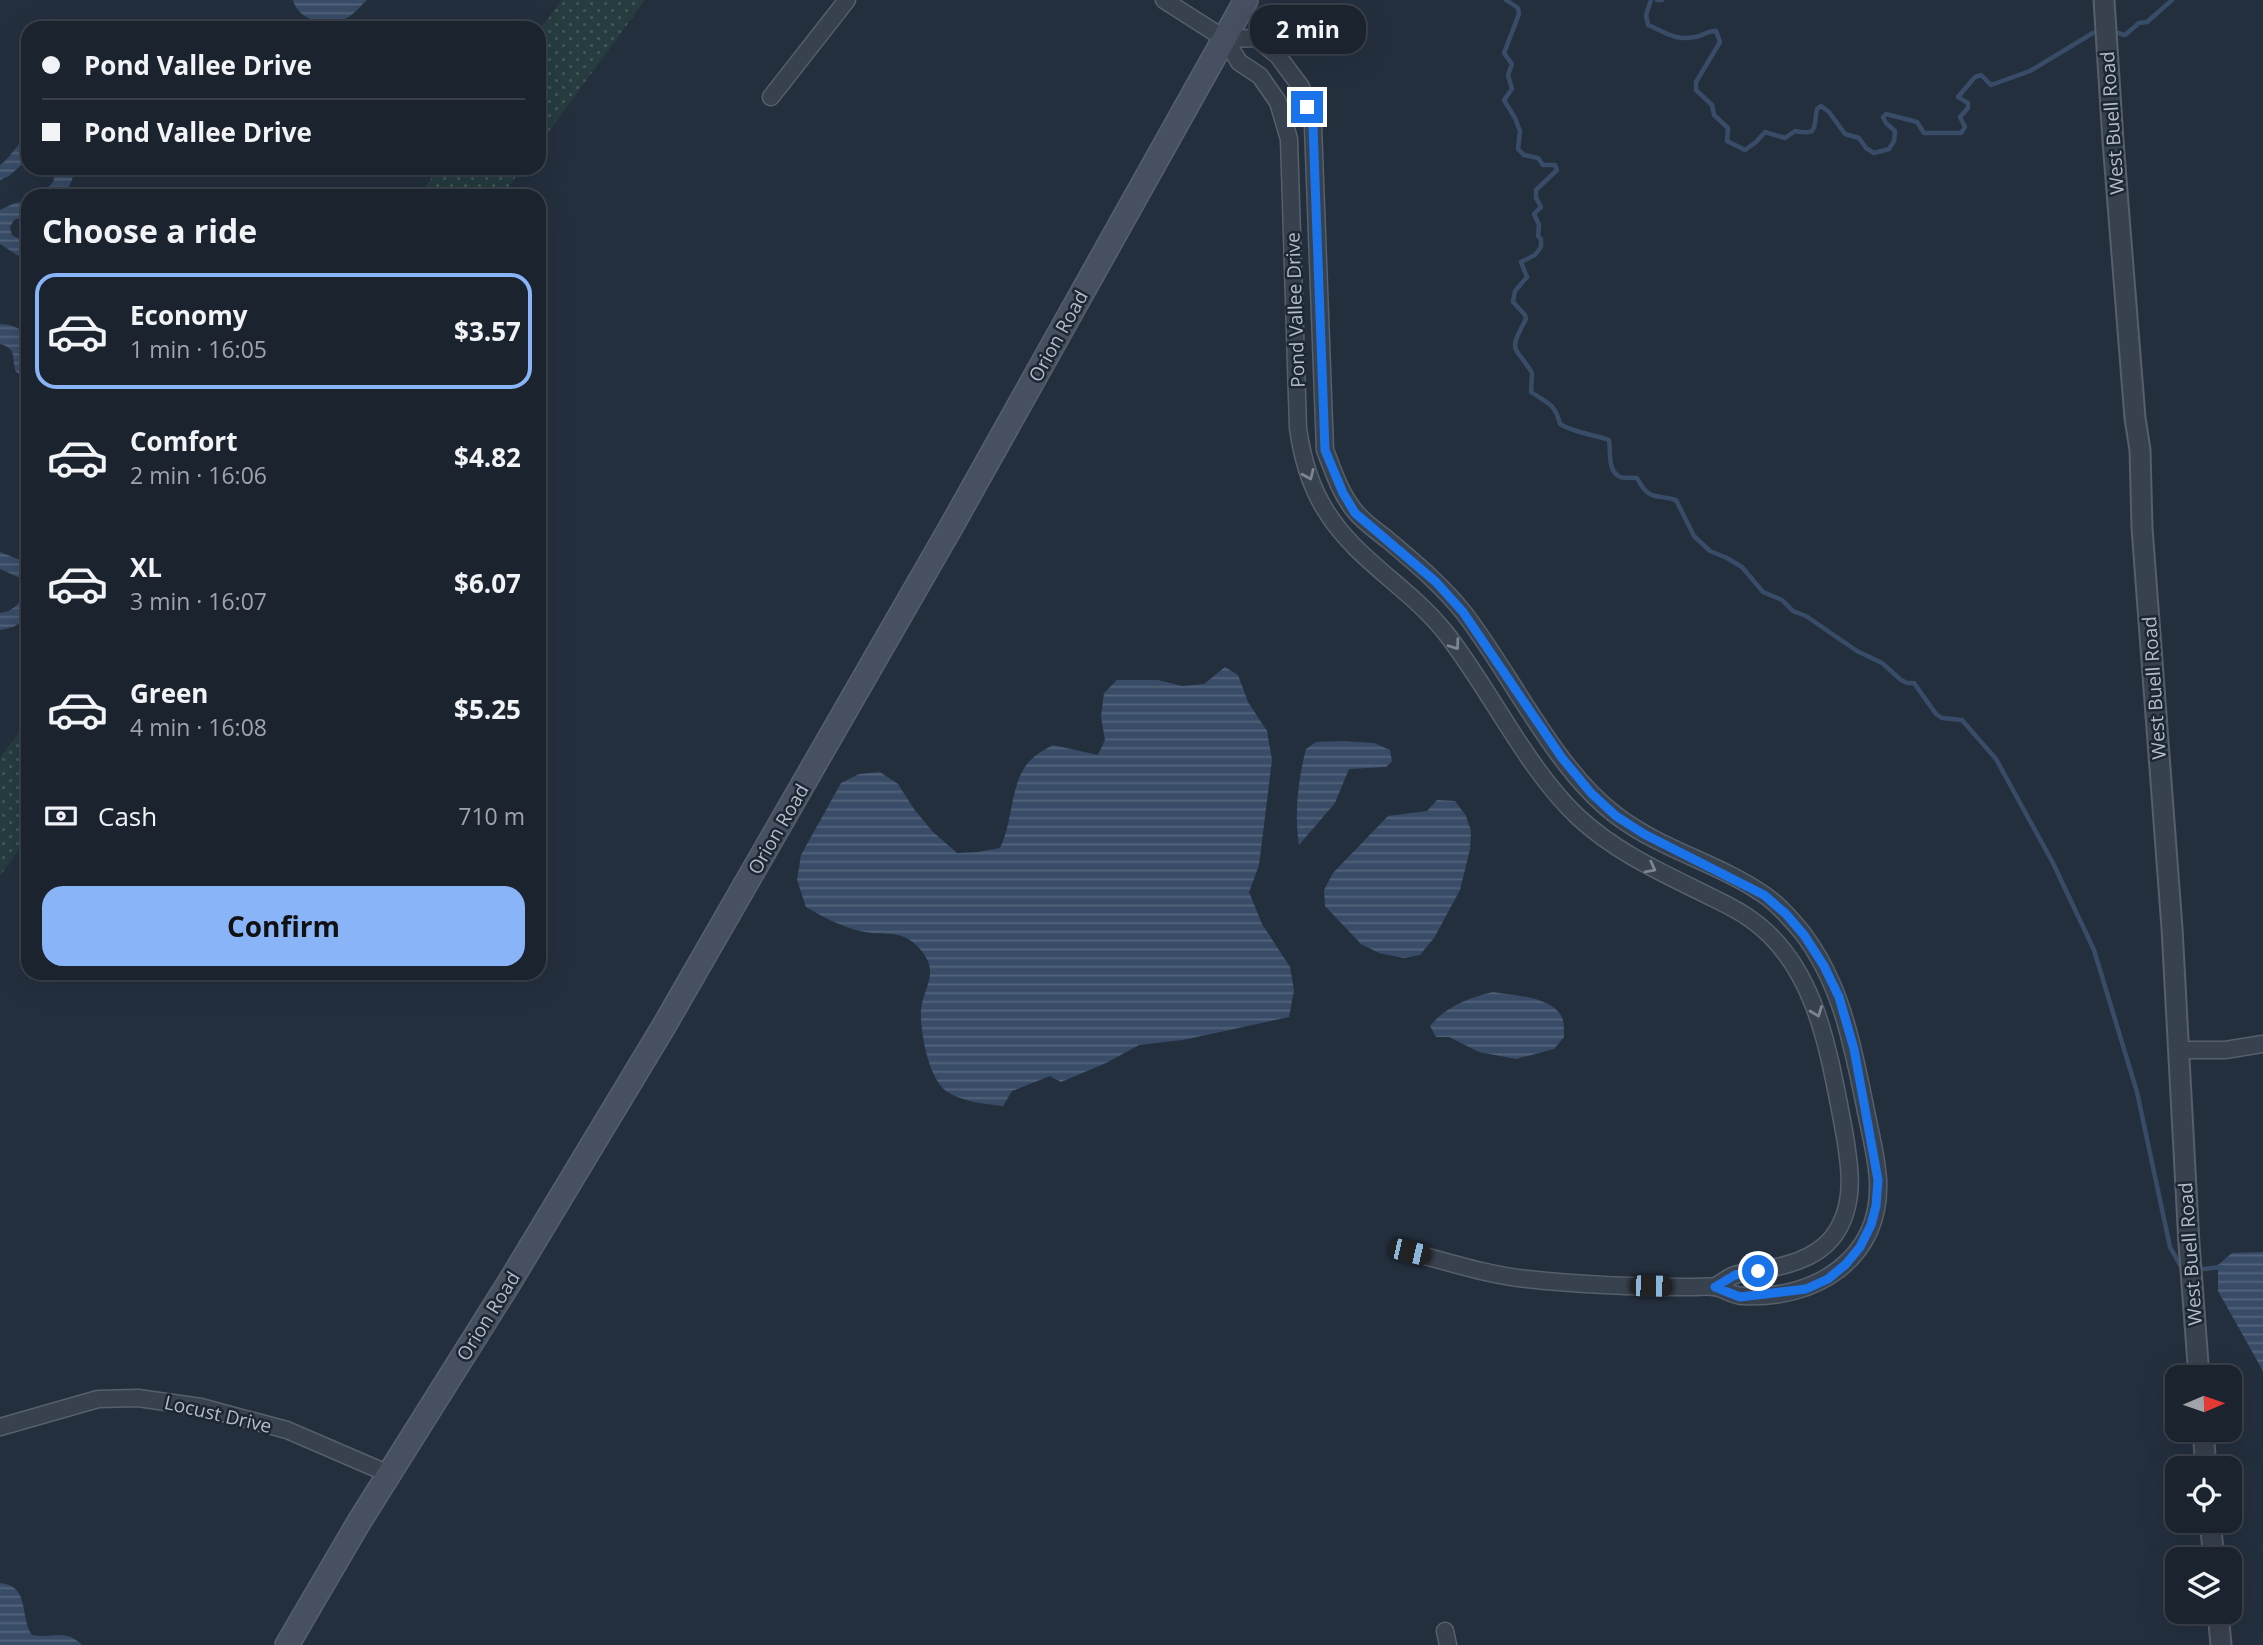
<!DOCTYPE html>
<meta charset="utf-8">
<style>
:root{--surface:#1b232e;--page:#242b36;--text:#f1f3f6;--muted:#a0a4aa;--line:#39404a;--accent:#8ab4f8}
body{margin:0;font-family:"Open Sans",sans-serif;background:var(--page);color:var(--text);height:100vh;display:flex;flex-direction:column;font-size:26px;white-space:nowrap}
*{box-sizing:border-box;margin:0}
p{font-size:23px;color:var(--muted)}
.icon{flex:none;width:38px;height:38px;fill:none;stroke:currentColor;stroke-width:2;stroke-linecap:round;stroke-linejoin:round}
.map{position:relative;flex:1;overflow:hidden}
.sheet{position:absolute;left:21px;top:189px;width:525px;height:791px;display:flex;flex-direction:column;background:var(--surface);border-radius:21px;box-shadow:0 7px 28px #0002,0 0 0 2px var(--line)}
.sheet>*{flex:none}
.hud{position:absolute;left:21px;top:21px;width:525px;height:154px;border-radius:21px;box-shadow:0 7px 28px #0002,0 0 0 2px var(--line);display:grid;align-content:center;height:154px;padding:0 21px;background:var(--surface)}
.needle{width:46px;rotate:88deg}
.fabs{position:absolute;left:2165px;top:1365px;display:grid;gap:14px}
.fabs a{display:grid;place-items:center;width:77px;height:77px;border-radius:14px;background:var(--surface);box-shadow:0 7px 28px #0002,0 0 0 2px var(--line);font-size:35px}
.end{position:absolute;width:32px;height:32px;margin:-16px;border:9px solid #1a73e8;background:#fff;box-shadow:0 0 0 4px #fff}
.from{border-radius:50%}
.bubble{position:absolute;height:49px;border-radius:21px;background:var(--surface);box-shadow:0 7px 28px #0002,0 0 0 2px var(--line);font-size:23px;font-weight:700;line-height:49px;text-align:center}
.car{position:absolute;width:21px;height:42px;margin:-21px -10px;border-radius:9px;box-shadow:0 0 5px 2px #0007;background:linear-gradient(#222 24%,#8ab4d8 0 40%,#222 0 76%,#8ab4d8 0 86%,#222 0)}
.hud b{display:flex;align-items:center;gap:24px;height:66px;font-size:26px}
.hud b+b{border-top:2px solid var(--line)}
.hud i{width:18px;height:18px;background:var(--text)}
ul{padding:0;list-style:none}
li{display:flex;align-items:center;gap:21px;height:116px;margin:0 14px 10px;padding:0 7px;border:4px solid transparent;border-radius:21px}
li div{flex:1}
li b{display:block;font-size:26px}
li em{font-style:normal;font-weight:700}
li.current{border-color:var(--accent)}
li>.icon{width:63px;height:63px;stroke-width:1.5}
h2{padding:0 21px;font-size:32px;line-height:84px}
.pay{display:flex;align-items:center;gap:18px;height:77px;padding:0 21px;font-size:26px}
.pay p{margin-inline-start:auto}
.cta{display:flex;gap:14px;margin-top:auto;padding:14px 21px}
.cta a{flex:1;height:80px;border-radius:21px;background:var(--accent);color:#111;font-size:28px;font-weight:700;line-height:80px;text-align:center}
.map>svg:first-child{display:block}
</style>
<div class="map">
<svg width="2263" height="1645" viewBox="0 0 2263 1645">
<defs>
<pattern id="park-dots" width="8" height="8" patternUnits="userSpaceOnUse" patternTransform="scale(1.75)"><rect width="8" height="8" fill="#263c3f"/><path d="M2 2h.1M6 6h.1" fill="none" stroke="#435659" stroke-width="1.8" stroke-linecap="round"/></pattern>
<pattern id="water-rules" width="6" height="5" patternUnits="userSpaceOnUse" patternTransform="scale(1.75)"><rect width="6" height="5" fill="#394c67"/><path d="M0 2.5h6" fill="none" stroke="#53647b"/></pattern>
</defs>
<rect width="100%" height="100%" fill="#242f3e"/>
<!-- park -->
<g fill="url(#park-dots)">
<path d="M562,0h83l-106,145v-114z"/>
<path d="M439,168h83l-20,28h-84z"/>
<path d="M28,720v117l-28,39v-118z"/>
</g>
<!-- water -->
<g fill="url(#water-rules)">
<path d="M293,0h74c-6,5 -11,12 -17,16 -18,12 -51,7 -57,-16z"/>
<path d="M28,138v21l-19,17 -9,4v-15c11,-7 16,-22 28,-27z"/>
<path d="M57,168h18l-3,12 -7,15 -24,1 12,-14z"/>
<path d="M28,201v14l-14,5 -4,7 2,8 16,8v19l-28,-18v-34l15,-7z"/>
<path d="M0,324c35,1 28,28 28,54l-12,-6c-5,-14 2,-23 -16,-28z"/>
<path d="M0,552l28,11v55l-15,9 -13,3v-17c15,-2 23,-12 25,-27l-5,-8 -20,-9z"/>
<path d="M1225,667l13,8 10,27 19,29 5,29 -13,105 -10,27 13,32 28,43 4,23 -5,27 -106,23 -44,5 -33,18 -45,19 -11,-6 -38,15 -9,15c-18,-2 -41,-4 -57,-15 -18,-14 -26,-60 -25,-81 2,-23 20,-37 -1,-61 -19,-22 -37,-12 -60,-18 -20,-5 -37,-14 -54,-24l-9,-27 4,-25 40,-72 18,-9 21,-2 18,12 16,25 18,22 25,22 21,-1 22,-4c14,-27 9,-71 34,-91 5,-5 12,-8 19,-12l45,10 7,-15 -4,-23 3,-24 13,-13h41l24,6 22,-2z"/>
<path d="M1343,741l31,2 16,7 2,11 -6,6 -37,2 -14,34 -36,42c-5,-32 -1,-65 7,-96l10,-7z"/>
<path d="M1437,800l18,1 11,15 5,15 -1,18 -10,41 -26,48 -14,17 -16,3 -25,-5 -18,-9 -36,-38 -1,-16 9,-17 55,-57 39,-5z"/>
<path d="M1493,992c21,4 62,4 70,28 1,5 1,12 1,17l-10,12 -38,10 -37,-7 -30,-15h-13l-6,-11c15,-19 40,-29 63,-34z"/>
<path d="M2263,1252v119l-45,-80v-26l14,-12z"/>
<path d="M0,1583c31,3 19,34 32,52 19,4 33,-7 50,10h-82z"/>
</g>
<g fill="none" stroke-linecap="round" stroke-linejoin="round">
<!-- stream -->
<g stroke="#394c67" stroke-width="4.5">
<path d="M1506,0l12,8 1,6 -15,39 8,11 -4,11 4,14 -8,11 11,18 5,13 -2,18 6,6 14,3 5,7h12l2,5 -21,20v8l5,9 -7,7 5,11 -1,11 3,3v8l-6,8 -14,7 6,15 -12,14 -2,11 12,13 1,4c-19,35 -11,25 6,54l-1,19c16,11 24,11 29,32 15,9 32,10 49,16 2,11 -2,31 11,37 5,2 11,0 17,1 12,23 18,16 39,22l18,36 16,15 17,7 15,9 21,25 19,8 11,11 13,5 51,35 25,12 19,17 6,3h7l22,31 6,4 20,2 34,39 57,104 41,87 43,142 33,155 13,23"/>
<path d="M1651,0l-5,15 2,10c17,7 27,16 47,12 9,-1 12,-7 21,-6l4,11 -24,40v8l16,15 2,10 14,13 -1,13 18,9 11,-8 9,-10 20,6 10,-7c25,5 18,-5 22,-22l4,-3 8,6 16,22 14,4 7,10 8,5 15,-4 5,-8 1,-10 -9,-8 -3,-6 3,-3 31,8 7,11h37l4,-6 -5,-10 8,-9v-5l-10,-6 17,-20 6,-2 10,10 39,-14 63,-38"/>
<path d="M1657,0h5"/>
<path d="M2118,33l7,2 14,-12 8,-1 25,-22"/>
<path d="M2204,1269l17,-2"/>
</g>
<!-- minor casing -->
<g stroke="#565f6c" stroke-width="19">
<g id="minor">
<path d="M1164,0l61,39 14,23 21,14 18,26 11,37 9,289c4,29 12,58 28,83 30,49 83,76 119,121 45,57 81,136 133,185 40,37 87,57 135,81 12,6 25,12 36,20 66,45 79,130 93,202 7,39 17,84 -10,118 -18,22 -48,28 -74,33 -7,1 -16,1 -23,4 -7,2 -14,8 -20,12"/>
<path d="M1225,39l31,-1 22,18 23,31 12,39 12,324c8,20 15,43 29,60 9,12 23,21 34,30 27,23 54,45 76,73 48,62 91,157 153,203 45,34 101,47 146,78 15,10 27,24 38,37 43,55 53,123 67,190 4,19 9,40 10,59 4,79 -63,120 -135,116 -10,0 -18,-7 -28,-9 -7,-1 -16,0 -23,0 -55,0 -110,-2 -165,-8 -39,-4 -79,-17 -117,-27"/>
<path d="M771,97l76,-97"/>
<path d="M2178,1050h47l38,-6"/>
<path d="M0,1427l98,-28 40,-1 63,9 86,23 102,44"/>
<path d="M1445,1631l3,14"/>
</g>
</g>
<!-- tertiary casing -->
<g stroke="#565f6c" stroke-width="23">
<g id="tertiary">
<path d="M2104,0l9,141 22,277 5,32 2,78 30,400 17,316 10,133"/>
<path d="M2203,1430l3,38"/>
<path d="M2210,1521l4,38"/>
<path d="M2218,1612l3,33"/>
</g>
</g>
<!-- secondary casing -->
<g stroke="#565f6c" stroke-width="26">
<path id="secondary" d="M287,1645l72,-123 150,-239 155,-257 287,-499 295,-527"/>
</g>
<!-- minor -->
<use href="#minor" stroke="#38414e" stroke-width="16"/>
<!-- tertiary -->
<use href="#tertiary" stroke="#38414e" stroke-width="19"/>
<!-- secondary -->
<use href="#secondary" stroke="#465061" stroke-width="23"/>
</g>
<!-- one-way arrows -->
<defs><path id="oneway-chevron" d="M-2-3.5L2.5 0L-2 3.5" fill="none" stroke-width="1.6" stroke-linecap="round" stroke-linejoin="round" transform="scale(1.75)"/></defs>
<g stroke="#7c8592">
<use href="#oneway-chevron" transform="translate(1309 475) rotate(66)"/>
<use href="#oneway-chevron" transform="translate(1455 645) rotate(54)"/>
<use href="#oneway-chevron" transform="translate(1651 868) rotate(28)"/>
<use href="#oneway-chevron" transform="translate(1817 1012) rotate(69)"/>
</g>
<g fill="none" stroke-linecap="round" stroke-linejoin="round">
<!-- route -->
<path stroke="#1a73e8" stroke-width="9" d="M1307,107l6,19 12,324 18,43 12,20 81,69 27,30 99,146 29,35 25,23 28,18 120,61 22,19 18,21 20,31 15,31 15,52 24,131 -2,26 -5,19 -11,22 -14,17 -18,15 -22,10 -66,8 -25,-10 20,-12 23,-4"/>
</g>
<g text-anchor="middle" stroke-width="5" stroke-linejoin="round" paint-order="stroke">
<!-- street labels -->
<g font-size="19" fill="#b4bcc9" stroke="#1d2633">
<text transform="translate(2112 123) rotate(-94)" y="7">West Buell Road</text>
<text transform="translate(1295 310) rotate(-92)" y="7">Pond Vallee Drive</text>
<text transform="translate(1058 336) rotate(-61)" y="7">Orion Road</text>
<text transform="translate(2154 688) rotate(-94)" y="7">West Buell Road</text>
<text transform="translate(778 829) rotate(-60)" y="7">Orion Road</text>
<text transform="translate(2190 1254) rotate(-94)" y="7">West Buell Road</text>
<text transform="translate(488 1316) rotate(-58)" y="7">Orion Road</text>
<text transform="translate(218 1414) rotate(13)" y="7">Locust Drive</text>
</g>
</g>
</svg>
<div class="fabs">
<a><svg class="needle" viewBox="-14 -14 28 28"><path d="M0-13l5 13h-10z" fill="#e53935"/><path d="M0 13l5-13h-10z" fill="#a0a4aa"/></svg></a>
<a><svg class="icon" aria-label="locate" viewBox="0 0 24 24"><circle cx="12" cy="12" r="6"/><path d="M12 2v4M12 18v4M2 12h4M18 12h4"/></svg></a>
<a><svg class="icon" aria-label="layers" viewBox="0 0 24 24"><path d="M12 4l9 5-9 5-9-5zM3 14l9 5 9-5"/></svg></a>
</div>
<i class="end from" style="left:1758px;top:1271px"></i>
<i class="end" style="left:1307px;top:107px"></i>
<div class="bubble" style="left:1250px;top:5px;width:116px">2 min</div>
<i class="car" style="left:1410px;top:1252px;rotate:103deg"></i>
<i class="car" style="left:1651px;top:1286px;rotate:91deg"></i>
<div class="hud">
<b><i class="from"></i>Pond Vallee Drive</b>
<b><i></i>Pond Vallee Drive</b>
</div>
<section class="sheet">
<h2>Choose a ride</h2>
<ul>
<li class="current"><svg class="icon" aria-label="car" viewBox="0 0 24 24"><path d="M5 17H2v-5l4-1 3-4h7l3 4 3 1v5h-3M9 17h6M6 11h13"/><circle cx="7" cy="17" r="2"/><circle cx="17" cy="17" r="2"/></svg><div><b>Economy</b><p>1 min · 16:05</p></div><em>$3.57</em></li>
<li><svg class="icon" aria-label="car" viewBox="0 0 24 24"><path d="M5 17H2v-5l4-1 3-4h7l3 4 3 1v5h-3M9 17h6M6 11h13"/><circle cx="7" cy="17" r="2"/><circle cx="17" cy="17" r="2"/></svg><div><b>Comfort</b><p>2 min · 16:06</p></div><em>$4.82</em></li>
<li><svg class="icon" aria-label="car" viewBox="0 0 24 24"><path d="M5 17H2v-5l4-1 3-4h7l3 4 3 1v5h-3M9 17h6M6 11h13"/><circle cx="7" cy="17" r="2"/><circle cx="17" cy="17" r="2"/></svg><div><b>XL</b><p>3 min · 16:07</p></div><em>$6.07</em></li>
<li><svg class="icon" aria-label="car" viewBox="0 0 24 24"><path d="M5 17H2v-5l4-1 3-4h7l3 4 3 1v5h-3M9 17h6M6 11h13"/><circle cx="7" cy="17" r="2"/><circle cx="17" cy="17" r="2"/></svg><div><b>Green</b><p>4 min · 16:08</p></div><em>$5.25</em></li>
</ul>
<div class="pay"><svg class="icon" aria-label="cash" viewBox="0 0 24 24"><path d="M3 7h18v10H3z"/><circle cx="12" cy="12" r="2"/></svg>Cash<p>710 m</p></div>
<div class="cta"><a>Confirm</a></div>
</section>
</div>
